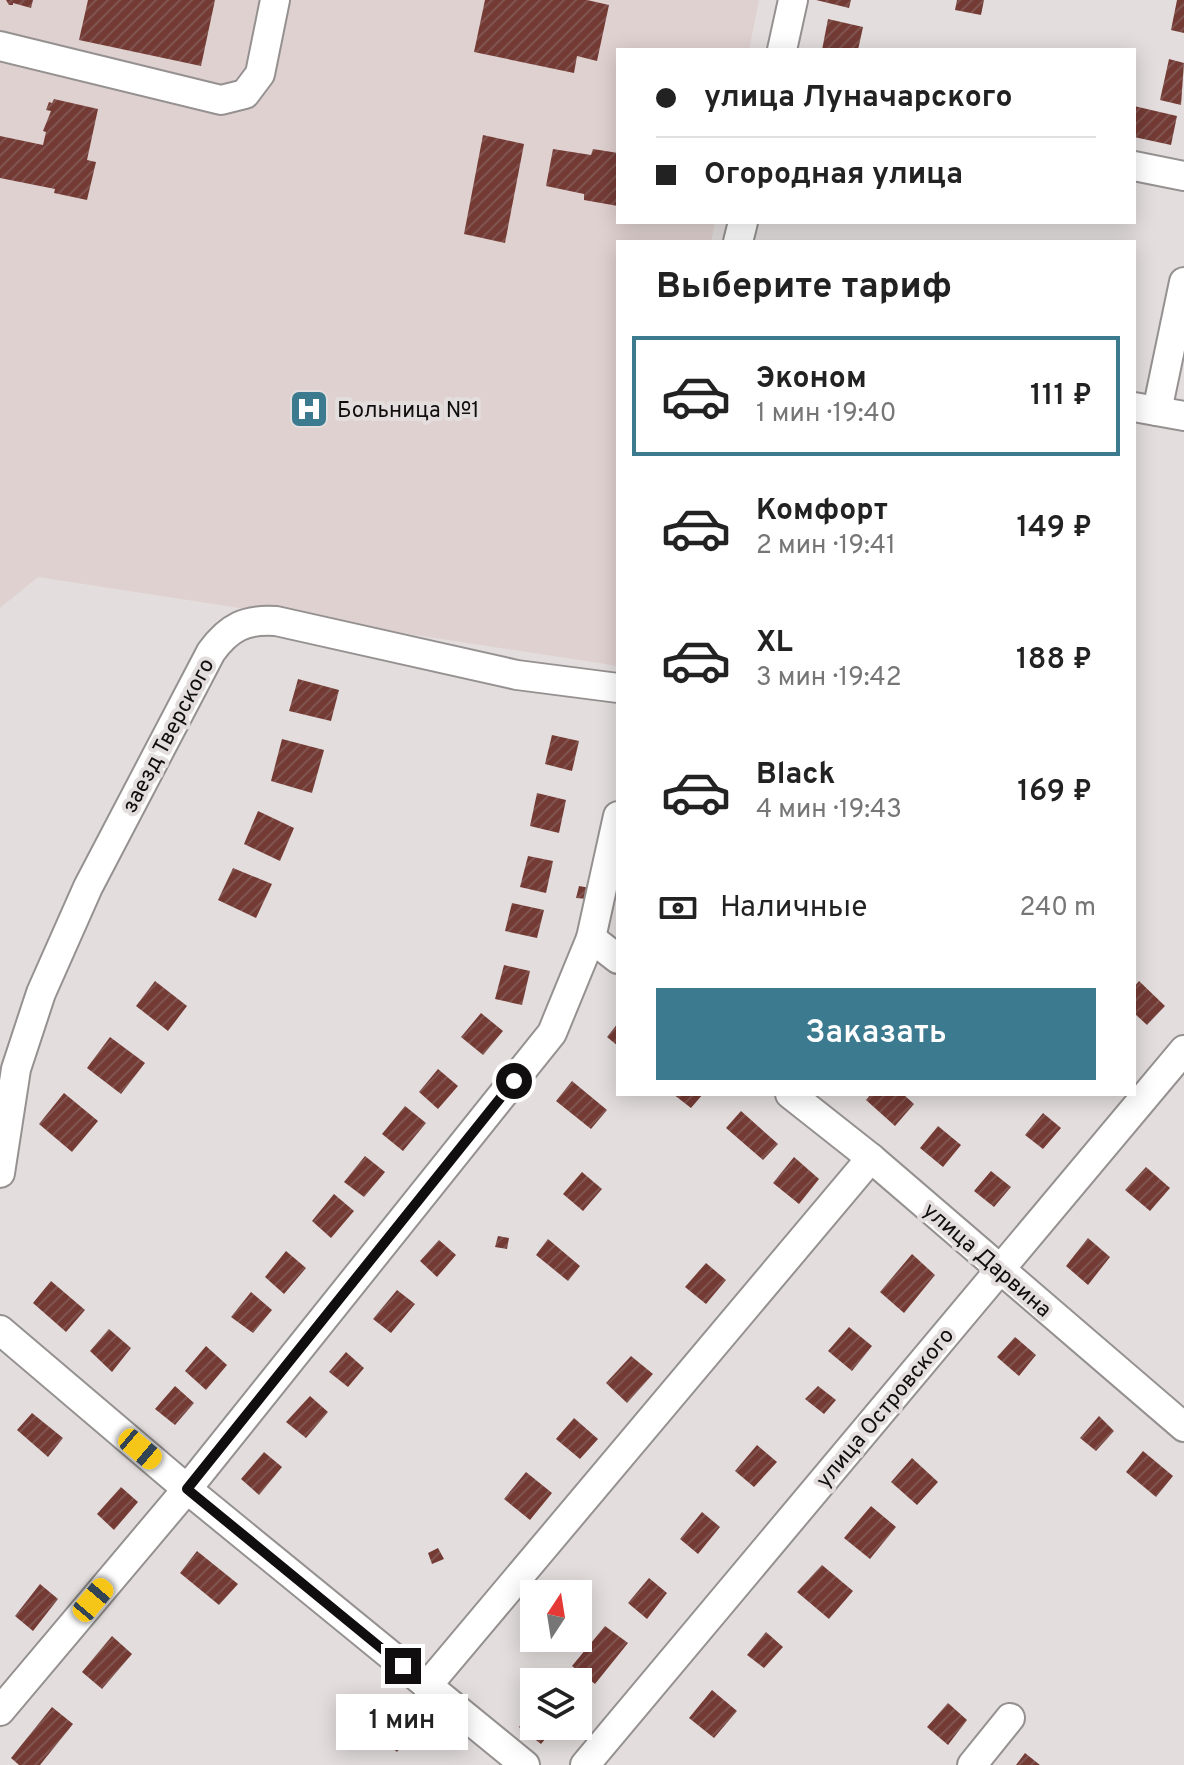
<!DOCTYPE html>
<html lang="ru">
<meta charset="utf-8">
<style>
:root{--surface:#fff;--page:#f2f2f2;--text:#222;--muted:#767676;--line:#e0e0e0;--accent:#3b7a8f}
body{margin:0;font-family:Overpass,sans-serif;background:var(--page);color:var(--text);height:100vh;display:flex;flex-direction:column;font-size:30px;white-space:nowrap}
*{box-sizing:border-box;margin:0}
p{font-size:26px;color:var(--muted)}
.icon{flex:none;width:44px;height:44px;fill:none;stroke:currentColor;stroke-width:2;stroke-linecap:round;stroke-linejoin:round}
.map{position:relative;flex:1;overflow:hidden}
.sheet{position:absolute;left:616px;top:240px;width:520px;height:856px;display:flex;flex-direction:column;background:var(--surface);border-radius:0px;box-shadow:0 4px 20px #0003}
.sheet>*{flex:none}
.banner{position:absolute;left:616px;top:48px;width:520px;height:176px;border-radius:0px;box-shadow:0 4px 20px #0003;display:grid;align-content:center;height:176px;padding:0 40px;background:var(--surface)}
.needle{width:52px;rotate:12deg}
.controls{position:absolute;left:520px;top:1580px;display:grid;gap:16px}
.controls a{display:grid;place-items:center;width:72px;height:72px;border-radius:0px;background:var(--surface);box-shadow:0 4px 20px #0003;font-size:40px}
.end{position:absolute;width:36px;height:36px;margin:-18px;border:10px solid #100e0e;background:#fff;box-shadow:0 0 0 4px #fff}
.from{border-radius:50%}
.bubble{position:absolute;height:56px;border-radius:0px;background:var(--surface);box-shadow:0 4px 20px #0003;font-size:26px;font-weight:600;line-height:56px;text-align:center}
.car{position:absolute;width:24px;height:48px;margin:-24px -12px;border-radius:10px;box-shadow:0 0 6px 2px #0007;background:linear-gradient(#f5c518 24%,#345 0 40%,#f5c518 0 76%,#345 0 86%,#f5c518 0)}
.banner b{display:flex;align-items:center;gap:28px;height:76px;font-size:30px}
.banner b+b{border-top:2px solid var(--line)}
.banner i{width:20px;height:20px;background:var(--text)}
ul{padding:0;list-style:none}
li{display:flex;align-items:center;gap:24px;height:120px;margin:0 16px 12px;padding:0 24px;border:4px solid transparent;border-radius:0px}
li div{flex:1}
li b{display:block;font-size:30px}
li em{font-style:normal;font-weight:600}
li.active{border-color:var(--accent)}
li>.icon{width:72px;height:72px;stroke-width:1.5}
h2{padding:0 40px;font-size:36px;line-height:96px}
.pay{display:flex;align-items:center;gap:20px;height:88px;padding:0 40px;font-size:30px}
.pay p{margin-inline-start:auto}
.cta{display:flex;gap:16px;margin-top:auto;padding:16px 40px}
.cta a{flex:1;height:92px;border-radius:0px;background:var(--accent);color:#fff;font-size:32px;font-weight:600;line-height:92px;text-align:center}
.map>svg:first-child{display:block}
</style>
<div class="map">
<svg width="1184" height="1765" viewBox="0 0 1184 1765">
<defs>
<pattern id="building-hatch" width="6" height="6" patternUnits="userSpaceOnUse" patternTransform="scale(2)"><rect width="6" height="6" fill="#743b35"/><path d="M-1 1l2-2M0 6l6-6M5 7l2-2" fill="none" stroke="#81544f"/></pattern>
</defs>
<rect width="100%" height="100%" fill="#e3dedd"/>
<!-- built -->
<path fill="#dfd1d0" d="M0,0h759l-10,50h-131v172h97l-4,20h-93v424l-580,-89 -38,31z"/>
<!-- building -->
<g fill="url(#building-hatch)">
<path d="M6,0h27l-2,8 -18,-5v2h-4z"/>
<path d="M88,0h127l-14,66 -122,-26z"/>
<path d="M485,0h102l22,5 -12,56 -20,-5 -3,17 -100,-21z"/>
<path d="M816,0h35l-2,8z"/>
<path d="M957,0h27l-3,15 -26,-5z"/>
<path d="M1177,0h7v33l-13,-3z"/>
<path d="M828,19l35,8 -5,23h-36z"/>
<path d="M1169,59l15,4 -3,42 -21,-5z"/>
<path d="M54,99l44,10 -11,51 9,2 -9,38 -33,-7 1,-4 -55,-11v-42l43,9 3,-13 -3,-1 8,-20 -5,-1 3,-8 3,1z"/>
<path d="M1134,106l43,10 -6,29 -37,-8z"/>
<path d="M483,135l41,9 -19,99 -41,-9z"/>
<path d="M553,149l38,6 2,-6 25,4v53l-34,-6v-6l-38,-8z"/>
<path d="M298,679l41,11 -8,31 -42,-10z"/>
<path d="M552,735l27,6 -7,30 -27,-7z"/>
<path d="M282,739l42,11 -12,43 -41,-12z"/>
<path d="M537,793l29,7 -7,33 -29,-7z"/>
<path d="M258,811l36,17 -14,33 -36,-17z"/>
<path d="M528,856l25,5 -7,32 -26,-6z"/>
<path d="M233,868l39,16 -16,34 -38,-18z"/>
<path d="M579,886l11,2 -2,11 -12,-1z"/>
<path d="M512,903l32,7 -7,28 -32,-7z"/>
<path d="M504,965l26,6 -8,34 -27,-6z"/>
<path d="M155,981l32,25 -19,25 -32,-25z"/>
<path d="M1139,981l26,25 -18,19 -13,-12v-26z"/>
<path d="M481,1013l22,18 -20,24 -22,-18z"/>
<path d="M618,1023v23l-11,-9z"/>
<path d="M110,1037l35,26 -24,31 -34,-26z"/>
<path d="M438,1069l20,17 -20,23 -19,-17z"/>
<path d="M572,1081l35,29 -16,19 -35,-28z"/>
<path d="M64,1093l34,28 -26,31 -33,-28z"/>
<path d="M673,1094h30l-12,14z"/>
<path d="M871,1094h32l11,10 -19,22 -29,-26z"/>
<path d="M405,1106l21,17 -23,28 -21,-17z"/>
<path d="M741,1111l37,33 -15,16 -37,-32z"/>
<path d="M1043,1113l18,15 -18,21 -18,-14z"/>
<path d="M938,1126l23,19 -18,22 -23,-19z"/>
<path d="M365,1156l20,16 -21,25 -20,-15z"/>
<path d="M794,1157l25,22 -20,25 -26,-21z"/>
<path d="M1146,1167l24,21 -20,23 -25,-21z"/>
<path d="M991,1171l20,16 -17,20 -20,-16z"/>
<path d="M582,1172l20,17 -19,22 -20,-17z"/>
<path d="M334,1194l20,17 -23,27 -19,-17z"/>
<path d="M498,1236l11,2 -2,11 -12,-2z"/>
<path d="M1088,1238l22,19 -22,28 -22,-19z"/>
<path d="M548,1239l32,27 -12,15 -32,-26z"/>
<path d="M439,1240l17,15 -19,22 -17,-16z"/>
<path d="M286,1251l20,17 -22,26 -19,-17z"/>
<path d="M912,1254l23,21 -31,38 -24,-21z"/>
<path d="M706,1263l20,17 -20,24 -21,-17z"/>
<path d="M51,1281l34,29 -19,22 -33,-29z"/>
<path d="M397,1290l18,14 -24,29 -18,-14z"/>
<path d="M251,1292l21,18 -19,23 -22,-16z"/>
<path d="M849,1327l23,19 -20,25 -24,-20z"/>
<path d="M109,1329l22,19 -19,24 -22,-21z"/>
<path d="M1015,1337l21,18 -17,21 -22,-19z"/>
<path d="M206,1346l21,19 -21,25 -21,-19z"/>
<path d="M346,1352l18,16 -16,19 -19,-15z"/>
<path d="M631,1356l22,18 -26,29 -21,-20z"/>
<path d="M175,1386l19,17 -19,22 -20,-16z"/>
<path d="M818,1386l18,14 -12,14 -19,-15z"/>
<path d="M310,1396l18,16 -22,26 -20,-16z"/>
<path d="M32,1413l31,25 -15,19 -31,-27z"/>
<path d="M1099,1416l15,15 -18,20 -16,-13z"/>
<path d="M574,1418l24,21 -18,20 -24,-20z"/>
<path d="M757,1445l20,17 -23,25 -19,-16z"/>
<path d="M1143,1451l30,25 -17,21 -30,-25z"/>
<path d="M264,1452l18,15 -23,28 -18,-16z"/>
<path d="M912,1458l26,24 -21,23 -26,-23z"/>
<path d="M526,1472l26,21 -22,27 -26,-21z"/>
<path d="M121,1487l17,15 -24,28 -17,-16z"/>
<path d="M871,1506l25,21 -26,32 -26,-21z"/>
<path d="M702,1512l18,15 -22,27 -18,-15z"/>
<path d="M438,1548l6,11 -12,5 -4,-11z"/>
<path d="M197,1551l41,33 -19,21 -39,-32z"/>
<path d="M822,1565l31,26 -24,28 -32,-27z"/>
<path d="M649,1578l18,15 -20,26 -19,-16z"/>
<path d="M40,1584l18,15 -25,32 -18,-15z"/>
<path d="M605,1626l23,17 -33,41 -23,-18z"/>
<path d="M766,1632l17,15 -19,21 -17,-13z"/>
<path d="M112,1636l20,18 -30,35 -20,-17z"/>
<path d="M712,1690l25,21 -23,27 -25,-20z"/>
<path d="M379,1699l36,31 -18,22 -36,-31z"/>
<path d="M948,1703l19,17 -19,25 -21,-18z"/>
<path d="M52,1707l21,17 -33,41h-21l-8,-7z"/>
<path d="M534,1710v16h22l-15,18 -22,-17z"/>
<path d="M1025,1753l15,12h-24z"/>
</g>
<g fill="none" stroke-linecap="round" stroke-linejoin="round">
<!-- minor casing -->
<g stroke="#969191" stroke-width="32">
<g id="minor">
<path d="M0,46l221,54 24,-6 15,-20 15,-74"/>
<path d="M782,50l11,-50"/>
<path d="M1134,166l50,10"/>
<path d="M738,242l5,-20"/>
<path d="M1134,407l50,9"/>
<path d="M1157,411l27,-129"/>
<path d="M591,938l27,21"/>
<path d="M790,1094l81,64 313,269"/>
<path d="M0,1173l16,-104 25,-76 47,-106 123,-235c18,-25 35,-33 65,-31l241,54 101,13"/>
<path d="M0,1330l187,159 338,276"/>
<path d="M427,1686l444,-528"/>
<path d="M0,1711l187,-222 365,-456 39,-95 27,-122"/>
<path d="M585,1765l599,-715"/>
<path d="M972,1765l38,-47"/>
</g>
</g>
<!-- minor -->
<use href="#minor" stroke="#fff" stroke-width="28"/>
</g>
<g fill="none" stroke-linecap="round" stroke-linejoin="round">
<!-- route -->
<path stroke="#100e0e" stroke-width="10" d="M403,1666l-216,-177 327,-408"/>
</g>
<!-- icons -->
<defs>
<g id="hospital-square" transform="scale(2)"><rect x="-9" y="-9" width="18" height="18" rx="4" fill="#3b7a8f" stroke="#e3dedd"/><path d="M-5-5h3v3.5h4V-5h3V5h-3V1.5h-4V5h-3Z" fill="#fff"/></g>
</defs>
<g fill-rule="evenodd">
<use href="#hospital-square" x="309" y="409"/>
</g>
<g text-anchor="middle" stroke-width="8" stroke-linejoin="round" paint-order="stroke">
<!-- poi labels -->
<g font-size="22" fill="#100e0e" stroke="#e3dedd" text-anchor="start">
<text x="337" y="417">Больница №1</text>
</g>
<!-- street labels -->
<g font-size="22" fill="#100e0e" stroke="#e3dedd">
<text transform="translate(167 735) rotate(-62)" y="8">заезд Тверского</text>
<text transform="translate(988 1259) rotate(41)" y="8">улица Дарвина</text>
<text transform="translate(884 1407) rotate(-50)" y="8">улица Островского</text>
</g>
</g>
</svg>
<div class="controls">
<a><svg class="needle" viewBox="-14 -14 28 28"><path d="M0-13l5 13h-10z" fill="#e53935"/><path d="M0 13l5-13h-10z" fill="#767676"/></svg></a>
<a><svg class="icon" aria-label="layers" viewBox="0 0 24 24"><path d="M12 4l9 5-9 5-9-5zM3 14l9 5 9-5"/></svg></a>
</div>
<i class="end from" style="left:514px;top:1081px"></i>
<i class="end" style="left:403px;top:1666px"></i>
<div class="bubble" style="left:336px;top:1694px;width:132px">1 мин</div>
<i class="car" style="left:140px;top:1449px;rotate:130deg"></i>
<i class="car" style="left:93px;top:1600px;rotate:40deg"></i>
<div class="banner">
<b><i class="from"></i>улица Луначарского</b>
<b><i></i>Огородная улица</b>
</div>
<section class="sheet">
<h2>Выберите тариф</h2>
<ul>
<li class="active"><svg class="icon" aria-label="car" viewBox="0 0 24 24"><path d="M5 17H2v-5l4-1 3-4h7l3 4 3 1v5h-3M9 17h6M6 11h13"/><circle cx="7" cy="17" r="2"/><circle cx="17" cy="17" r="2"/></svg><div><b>Эконом</b><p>1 мин · 19:40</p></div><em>111 ₽</em></li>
<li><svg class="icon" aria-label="car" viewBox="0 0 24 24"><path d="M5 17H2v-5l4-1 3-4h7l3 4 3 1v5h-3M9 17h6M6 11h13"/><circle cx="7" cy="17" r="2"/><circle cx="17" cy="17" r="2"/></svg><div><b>Комфорт</b><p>2 мин · 19:41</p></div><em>149 ₽</em></li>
<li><svg class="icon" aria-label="car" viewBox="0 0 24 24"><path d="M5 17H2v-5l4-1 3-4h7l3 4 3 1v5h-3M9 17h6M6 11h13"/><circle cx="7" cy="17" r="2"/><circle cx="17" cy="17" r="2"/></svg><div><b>XL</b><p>3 мин · 19:42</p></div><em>188 ₽</em></li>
<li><svg class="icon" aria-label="car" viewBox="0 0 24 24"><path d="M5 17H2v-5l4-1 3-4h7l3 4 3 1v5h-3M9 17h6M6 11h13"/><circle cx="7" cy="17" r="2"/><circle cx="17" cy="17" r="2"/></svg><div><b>Black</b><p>4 мин · 19:43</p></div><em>169 ₽</em></li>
</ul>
<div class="pay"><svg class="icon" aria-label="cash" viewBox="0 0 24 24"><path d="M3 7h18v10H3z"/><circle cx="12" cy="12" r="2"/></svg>Наличные<p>240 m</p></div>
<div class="cta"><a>Заказать</a></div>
</section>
</div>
